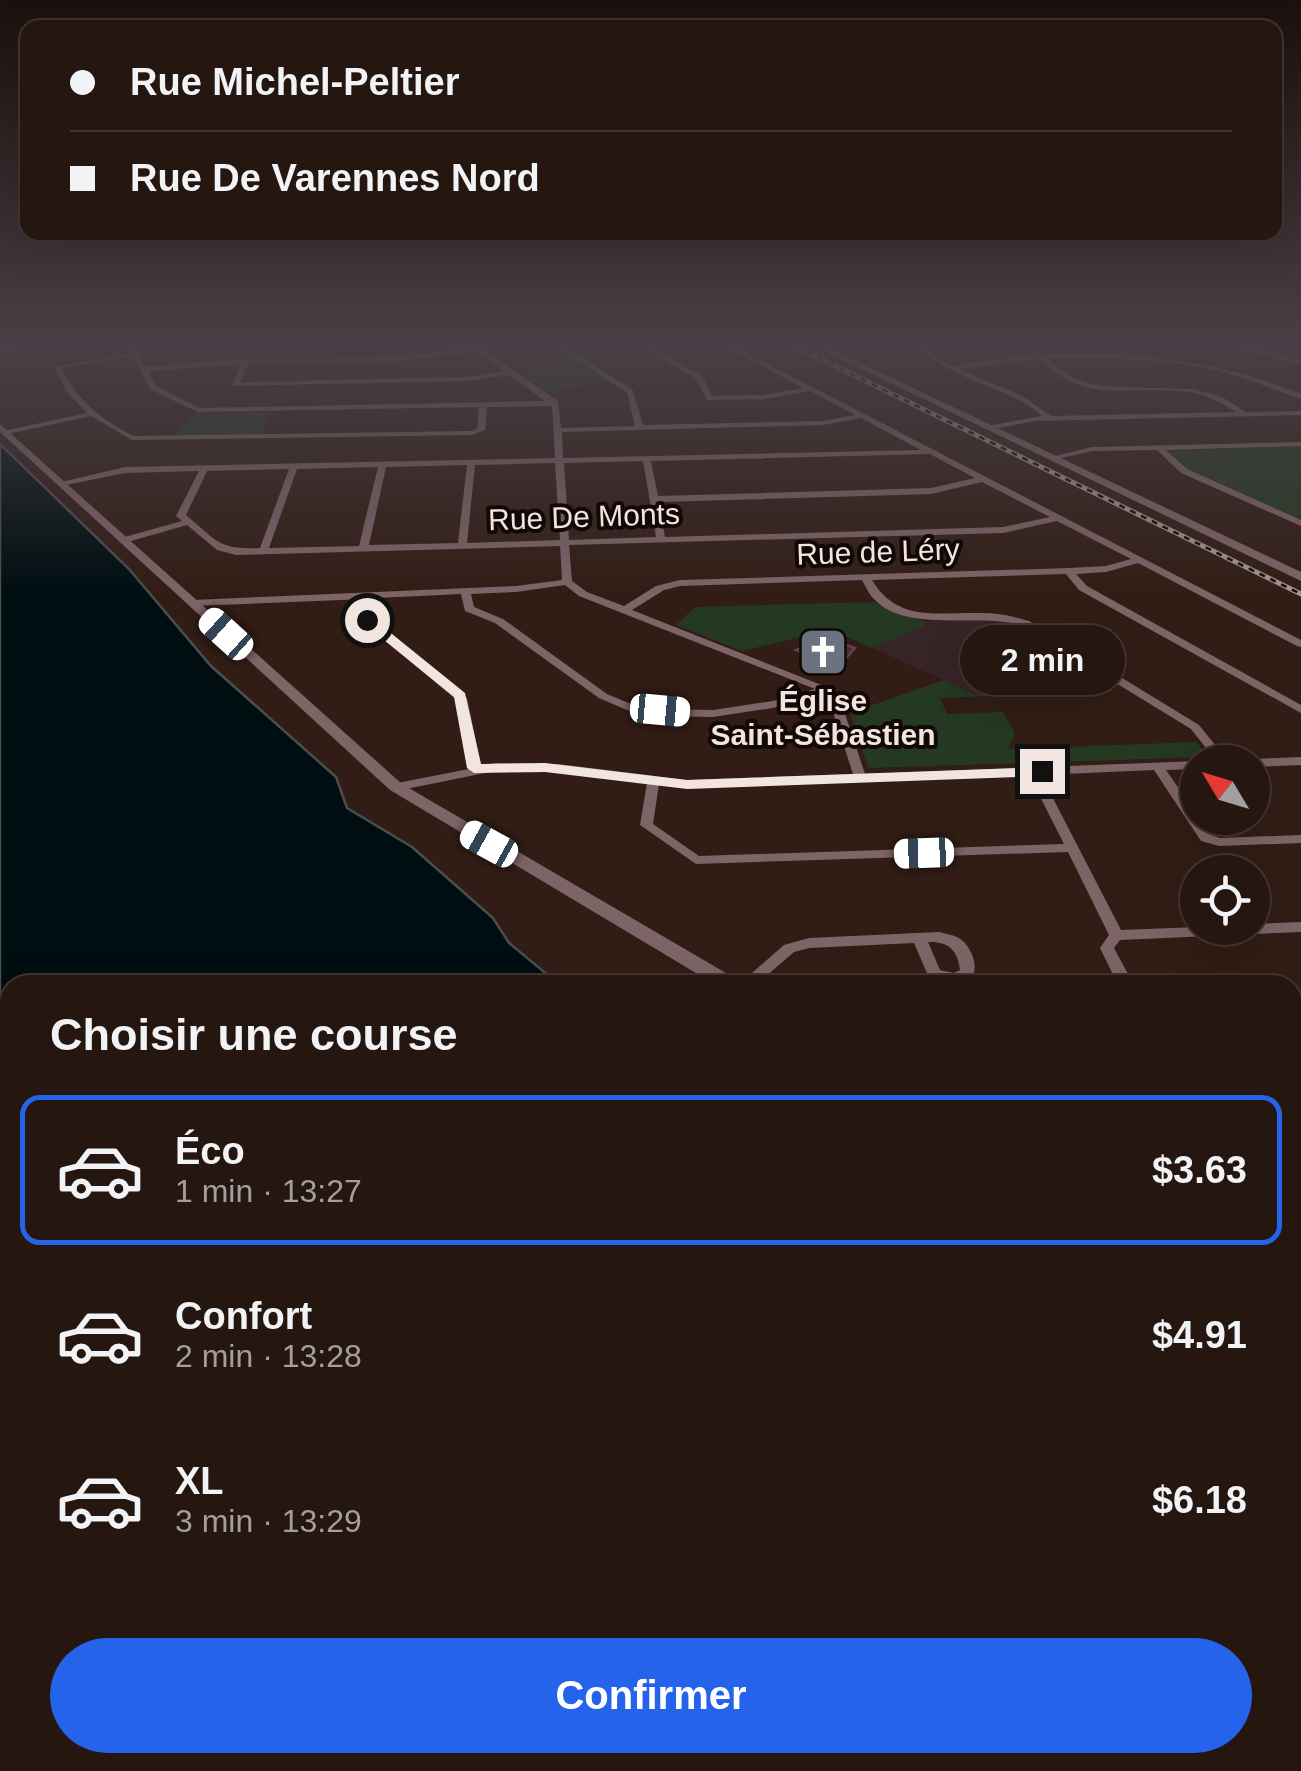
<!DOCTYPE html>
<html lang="fr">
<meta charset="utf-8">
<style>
:root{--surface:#251610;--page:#2d1f19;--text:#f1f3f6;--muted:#a39f9f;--line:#423530;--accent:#2563eb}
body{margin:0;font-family:Helvetica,sans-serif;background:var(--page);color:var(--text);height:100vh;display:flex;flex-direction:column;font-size:38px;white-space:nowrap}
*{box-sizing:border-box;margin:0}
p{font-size:32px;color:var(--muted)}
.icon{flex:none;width:55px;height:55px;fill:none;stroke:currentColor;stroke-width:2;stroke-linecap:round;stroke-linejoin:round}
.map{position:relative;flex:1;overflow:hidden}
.sheet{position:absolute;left:0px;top:975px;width:1302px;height:798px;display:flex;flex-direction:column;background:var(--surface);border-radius:30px 30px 0 0;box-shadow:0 10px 40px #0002,0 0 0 2px var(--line)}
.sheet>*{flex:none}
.top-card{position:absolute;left:20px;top:20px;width:1262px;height:220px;border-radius:20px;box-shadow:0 10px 40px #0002,0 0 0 2px var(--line);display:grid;align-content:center;height:220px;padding:0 50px;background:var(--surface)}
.needle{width:65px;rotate:308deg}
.buttons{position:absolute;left:1180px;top:745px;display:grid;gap:20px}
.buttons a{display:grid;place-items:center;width:90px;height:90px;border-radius:50%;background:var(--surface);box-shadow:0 10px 40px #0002,0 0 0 2px var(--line);font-size:50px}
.end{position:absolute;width:45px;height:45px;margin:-22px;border:12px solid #f2e4de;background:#111;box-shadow:0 0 0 5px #111}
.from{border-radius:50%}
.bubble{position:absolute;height:70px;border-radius:35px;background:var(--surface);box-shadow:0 10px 40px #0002,0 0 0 2px var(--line);font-size:32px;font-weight:800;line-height:70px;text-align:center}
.car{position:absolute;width:30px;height:60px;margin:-30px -15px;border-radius:12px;box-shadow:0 0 8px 2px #0007;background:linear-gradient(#fff 24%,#345 0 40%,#fff 0 76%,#345 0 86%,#fff 0)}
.top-card b{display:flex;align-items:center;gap:35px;height:95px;font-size:38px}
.top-card b+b{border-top:2px solid var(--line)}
.top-card i{width:25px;height:25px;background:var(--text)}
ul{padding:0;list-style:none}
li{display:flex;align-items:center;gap:30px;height:150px;margin:0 20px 15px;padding:0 30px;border:5px solid transparent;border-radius:20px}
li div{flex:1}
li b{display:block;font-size:38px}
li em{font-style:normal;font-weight:800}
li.active{border-color:var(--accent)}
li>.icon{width:90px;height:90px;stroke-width:1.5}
h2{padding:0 50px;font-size:45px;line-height:120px}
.primary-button{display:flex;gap:20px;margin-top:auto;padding:20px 50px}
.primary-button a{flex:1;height:115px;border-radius:60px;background:var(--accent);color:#fff;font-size:40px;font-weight:800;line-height:115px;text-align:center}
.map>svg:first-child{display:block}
</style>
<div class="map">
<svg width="1301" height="1771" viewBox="0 0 1301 1771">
<rect width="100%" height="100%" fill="#311d15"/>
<!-- education -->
<path fill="#372426" d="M1005,620l68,40 -97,34 -104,-46 51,-22 1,-5z"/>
<!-- green -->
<g fill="#253822">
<path d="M579,362l30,19 -60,11 -29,-19z"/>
<path d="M272,412l-12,23 -87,1 24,-23z"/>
<path d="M1301,446v74l-115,-51 -17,-18z"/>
<path d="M873,602l51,19v5l-52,22 -41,-18 -89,21 -66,-26 19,-18z"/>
<path d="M944,680l31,14 12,-3 2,5 -49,2 7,16 56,-2 12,21 -7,16 189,-7 10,15 -339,11 -18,-55z"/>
</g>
<!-- water -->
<path fill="#000e11" stroke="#494e4e" stroke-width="2.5" d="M0,444l129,125 82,97 125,111 11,31 65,39 81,71 16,25 51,42h-550v777h1282l1,-64 8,8v65h-1301z"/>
<!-- building -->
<path fill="#522434" stroke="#5c434a" stroke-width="2.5" d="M827,638l28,10 -17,19 -42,-17z"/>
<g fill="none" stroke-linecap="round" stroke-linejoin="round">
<!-- minor -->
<g fill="#7d6467" fill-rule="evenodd">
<path d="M12,347h17l-29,6v-4z"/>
<path d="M128,347h7l10,20 101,-8 150,-2 84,-10 78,54 3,27 74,-2 -8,-33 -70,-46h8l68,43 10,35 180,-4 32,-6 -45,-24 -46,8 -57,1 -11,-21 -54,-32h8l52,29 10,20 52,-1 39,-7 -76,-41h8l566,293v7l-4,-1 -159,-83 -32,9 -30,2 11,12 214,119v8l-222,-123 -13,-16 -194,6c26,43 65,32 109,33 17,0 31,3 48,8l170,104 30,37h-12l-26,-33 -170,-104c-43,-12 -114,8 -146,-25 -6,-5 -9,-13 -13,-20l-182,6 -16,4 -32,20 197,78 12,14 24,72 333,-13 4,1h-4v7l-32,1 45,65 9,3 81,-3v8l-82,3 -18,-5 -47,-71 -113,5 80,155 77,-3 54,1v-4l49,-2v10l-181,8 -6,8 20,37h-16l-18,-37 9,-13 -41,-83 -372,12 -56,-39 7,-42 -89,-11 -63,-1 -99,20 -4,-1 -2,-3 2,-3 77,-15 -11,-68 -93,-77 1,-25 -174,7 -5,-3 5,-3 324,-14 46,-6 -2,-34 -324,9 -19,-5 -30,-25 -63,18 -5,-3 2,-2 61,-17 -6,-5 23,-45 -74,2 -64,13 -4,-3 68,-16 430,-9 -3,-52 -65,1 -2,23 -13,5 -340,5 -41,-24 -88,19v-4l84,-18 -20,-21 -13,-25 77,-14zM478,352l26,19 -37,6 -227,5 8,-18 148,-3zM133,356l17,33 48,23 281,-5 -2,22 -6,2 -338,5c-30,-16 -57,-35 -71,-68zM241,364l-9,22 235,-5 42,-6 36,26 -346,7 -43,-22 -8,-15zM861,418l60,32 -358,8 -1,-26 261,-7zM930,454l45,24 -44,10 -273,8 -7,-35zM643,461l13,76 -87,3 -5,-77zM555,463l5,77 -93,3 8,-78zM467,465l-9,78 -89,2 17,-78zM378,467l-19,79 -90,2 28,-79zM289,469l-29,79c-42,2 -44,-8 -74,-33l21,-44zM982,482l68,35 -47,10 -338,10 -6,-35 272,-8zM1057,521l74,38 -25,7 -37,2 -389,12 -24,6 -32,20 -37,-14 -15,-11 -3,-36 434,-12zM565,585l14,11 236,93 -42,12 -60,9 -59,-1 -23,-5 -24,-10 -104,-75 -29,-12 -3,-13 45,-2zM461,594l4,17 30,12 104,75 28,12 27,6 59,1 60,-9 49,-13 8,8 23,71 -166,6 -129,-16 -63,-1 -14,3 -14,-68 -93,-77 2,-23zM1029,775l35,69 -365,12 -46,-32 6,-40 28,4z"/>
<path d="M920,347h7l10,10 15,9c117,-22 238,-17 349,28v5c-27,-9 -53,-21 -82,-28 -57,-12 -114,-14 -172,-13l21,18 23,8 24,3 79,2 28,8 24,15 55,-1v4l-267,6 -44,9 -4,-2 1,-2 55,-10c-36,-32 -89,-33 -122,-69zM1040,359c49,50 95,23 153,34 17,3 29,11 43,19l-185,4 -29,-20 -64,-27z"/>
<path d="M1234,347h12l55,14v4z"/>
<path d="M1301,442v4l-135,4 21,19 114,51v6l-120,-53 -24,-23 -65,1 -40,9 -4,-2 44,-11z"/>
<path d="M1301,757v8l-49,2v-5h-6l6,-3z"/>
<path d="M939,932c8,2 17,3 24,9 15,15 19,44 -9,43 -8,-1 -18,-4 -25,-6l-15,-35 -105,5 -15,4 -38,33h-18l46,-40 25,-7zM928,942c20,-1 30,8 32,28l-6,3 -14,-3z"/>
<path d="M1301,1037v12l-9,1v-12z"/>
<path d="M1292,1148l9,3v15l-9,-3z"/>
</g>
<!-- tertiary -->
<g fill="#7d6467" fill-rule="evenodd">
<path d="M816,347h11l474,225v9z"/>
<path d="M0,424l402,360 336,196 3,5h-25l-326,-195 -390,-358z"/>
<path d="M1292,1310l9,3v25l-9,-3z"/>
</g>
<!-- rail casing -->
<g stroke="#a6958f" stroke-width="5">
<path id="rail" d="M796,347l505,247"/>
</g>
<!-- rail -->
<use href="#rail" stroke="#120906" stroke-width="2.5" stroke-dasharray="6" stroke-linecap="butt"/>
</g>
<!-- sky -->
<linearGradient id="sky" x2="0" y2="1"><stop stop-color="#1b100c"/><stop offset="0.58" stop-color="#484046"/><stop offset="1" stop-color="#484046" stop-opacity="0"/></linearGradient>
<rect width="1301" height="595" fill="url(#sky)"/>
<!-- route -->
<path fill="#f2e4de" d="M362,617h9l94,76 16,71 64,-1 142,17 355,-13 8,4 -8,5 -355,13 -142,-17 -71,1 -7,-5 -13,-71 -92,-75z"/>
<!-- icons -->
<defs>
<g id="church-square" transform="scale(2.5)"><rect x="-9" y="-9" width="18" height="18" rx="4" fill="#6b7280" stroke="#120906"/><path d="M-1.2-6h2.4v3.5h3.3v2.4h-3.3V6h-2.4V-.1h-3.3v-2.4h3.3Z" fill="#fff"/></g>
</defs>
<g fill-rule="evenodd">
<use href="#church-square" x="823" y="652"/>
</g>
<g text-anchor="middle" stroke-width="8" stroke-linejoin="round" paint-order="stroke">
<!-- far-street labels -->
<g font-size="30" fill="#f2e4de" stroke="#120906">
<text transform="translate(584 517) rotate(-2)" y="10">Rue De Monts</text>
<text transform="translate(878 552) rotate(-2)" y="10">Rue de Léry</text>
</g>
<!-- far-poi labels -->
<g font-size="30" font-weight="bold" fill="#f2e4de" stroke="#120906">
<text x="823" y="711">Église<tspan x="823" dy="34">Saint-Sébastien</tspan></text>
</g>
</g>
</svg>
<div class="buttons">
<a><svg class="needle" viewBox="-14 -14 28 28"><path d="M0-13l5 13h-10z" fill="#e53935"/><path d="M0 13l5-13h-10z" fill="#a39f9f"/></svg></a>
<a><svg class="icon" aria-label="locate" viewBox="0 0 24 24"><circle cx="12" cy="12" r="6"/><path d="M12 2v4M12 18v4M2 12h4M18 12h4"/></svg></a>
</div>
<i class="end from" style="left:367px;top:620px"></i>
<i class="end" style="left:1042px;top:771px"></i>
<div class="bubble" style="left:960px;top:625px;width:165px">2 min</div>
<i class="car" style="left:226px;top:634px;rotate:312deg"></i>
<i class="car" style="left:660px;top:710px;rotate:95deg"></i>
<i class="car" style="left:489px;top:844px;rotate:299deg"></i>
<i class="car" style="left:924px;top:853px;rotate:268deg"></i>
<div class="top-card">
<b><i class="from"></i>Rue Michel-Peltier</b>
<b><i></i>Rue De Varennes Nord</b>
</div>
<section class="sheet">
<h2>Choisir une course</h2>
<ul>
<li class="active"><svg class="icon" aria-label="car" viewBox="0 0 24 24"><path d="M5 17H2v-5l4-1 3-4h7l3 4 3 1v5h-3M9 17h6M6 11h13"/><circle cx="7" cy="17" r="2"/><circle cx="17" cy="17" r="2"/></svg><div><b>Éco</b><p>1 min · 13:27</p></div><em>$3.63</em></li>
<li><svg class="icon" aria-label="car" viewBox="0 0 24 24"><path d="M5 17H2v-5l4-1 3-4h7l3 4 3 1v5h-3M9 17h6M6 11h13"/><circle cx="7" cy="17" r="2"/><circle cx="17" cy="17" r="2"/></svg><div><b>Confort</b><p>2 min · 13:28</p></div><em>$4.91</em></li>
<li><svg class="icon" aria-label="car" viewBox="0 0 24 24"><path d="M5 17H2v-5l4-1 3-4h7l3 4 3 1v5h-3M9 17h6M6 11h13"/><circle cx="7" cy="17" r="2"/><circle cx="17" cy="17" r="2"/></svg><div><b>XL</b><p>3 min · 13:29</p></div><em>$6.18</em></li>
</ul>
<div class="primary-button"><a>Confirmer</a></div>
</section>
</div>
